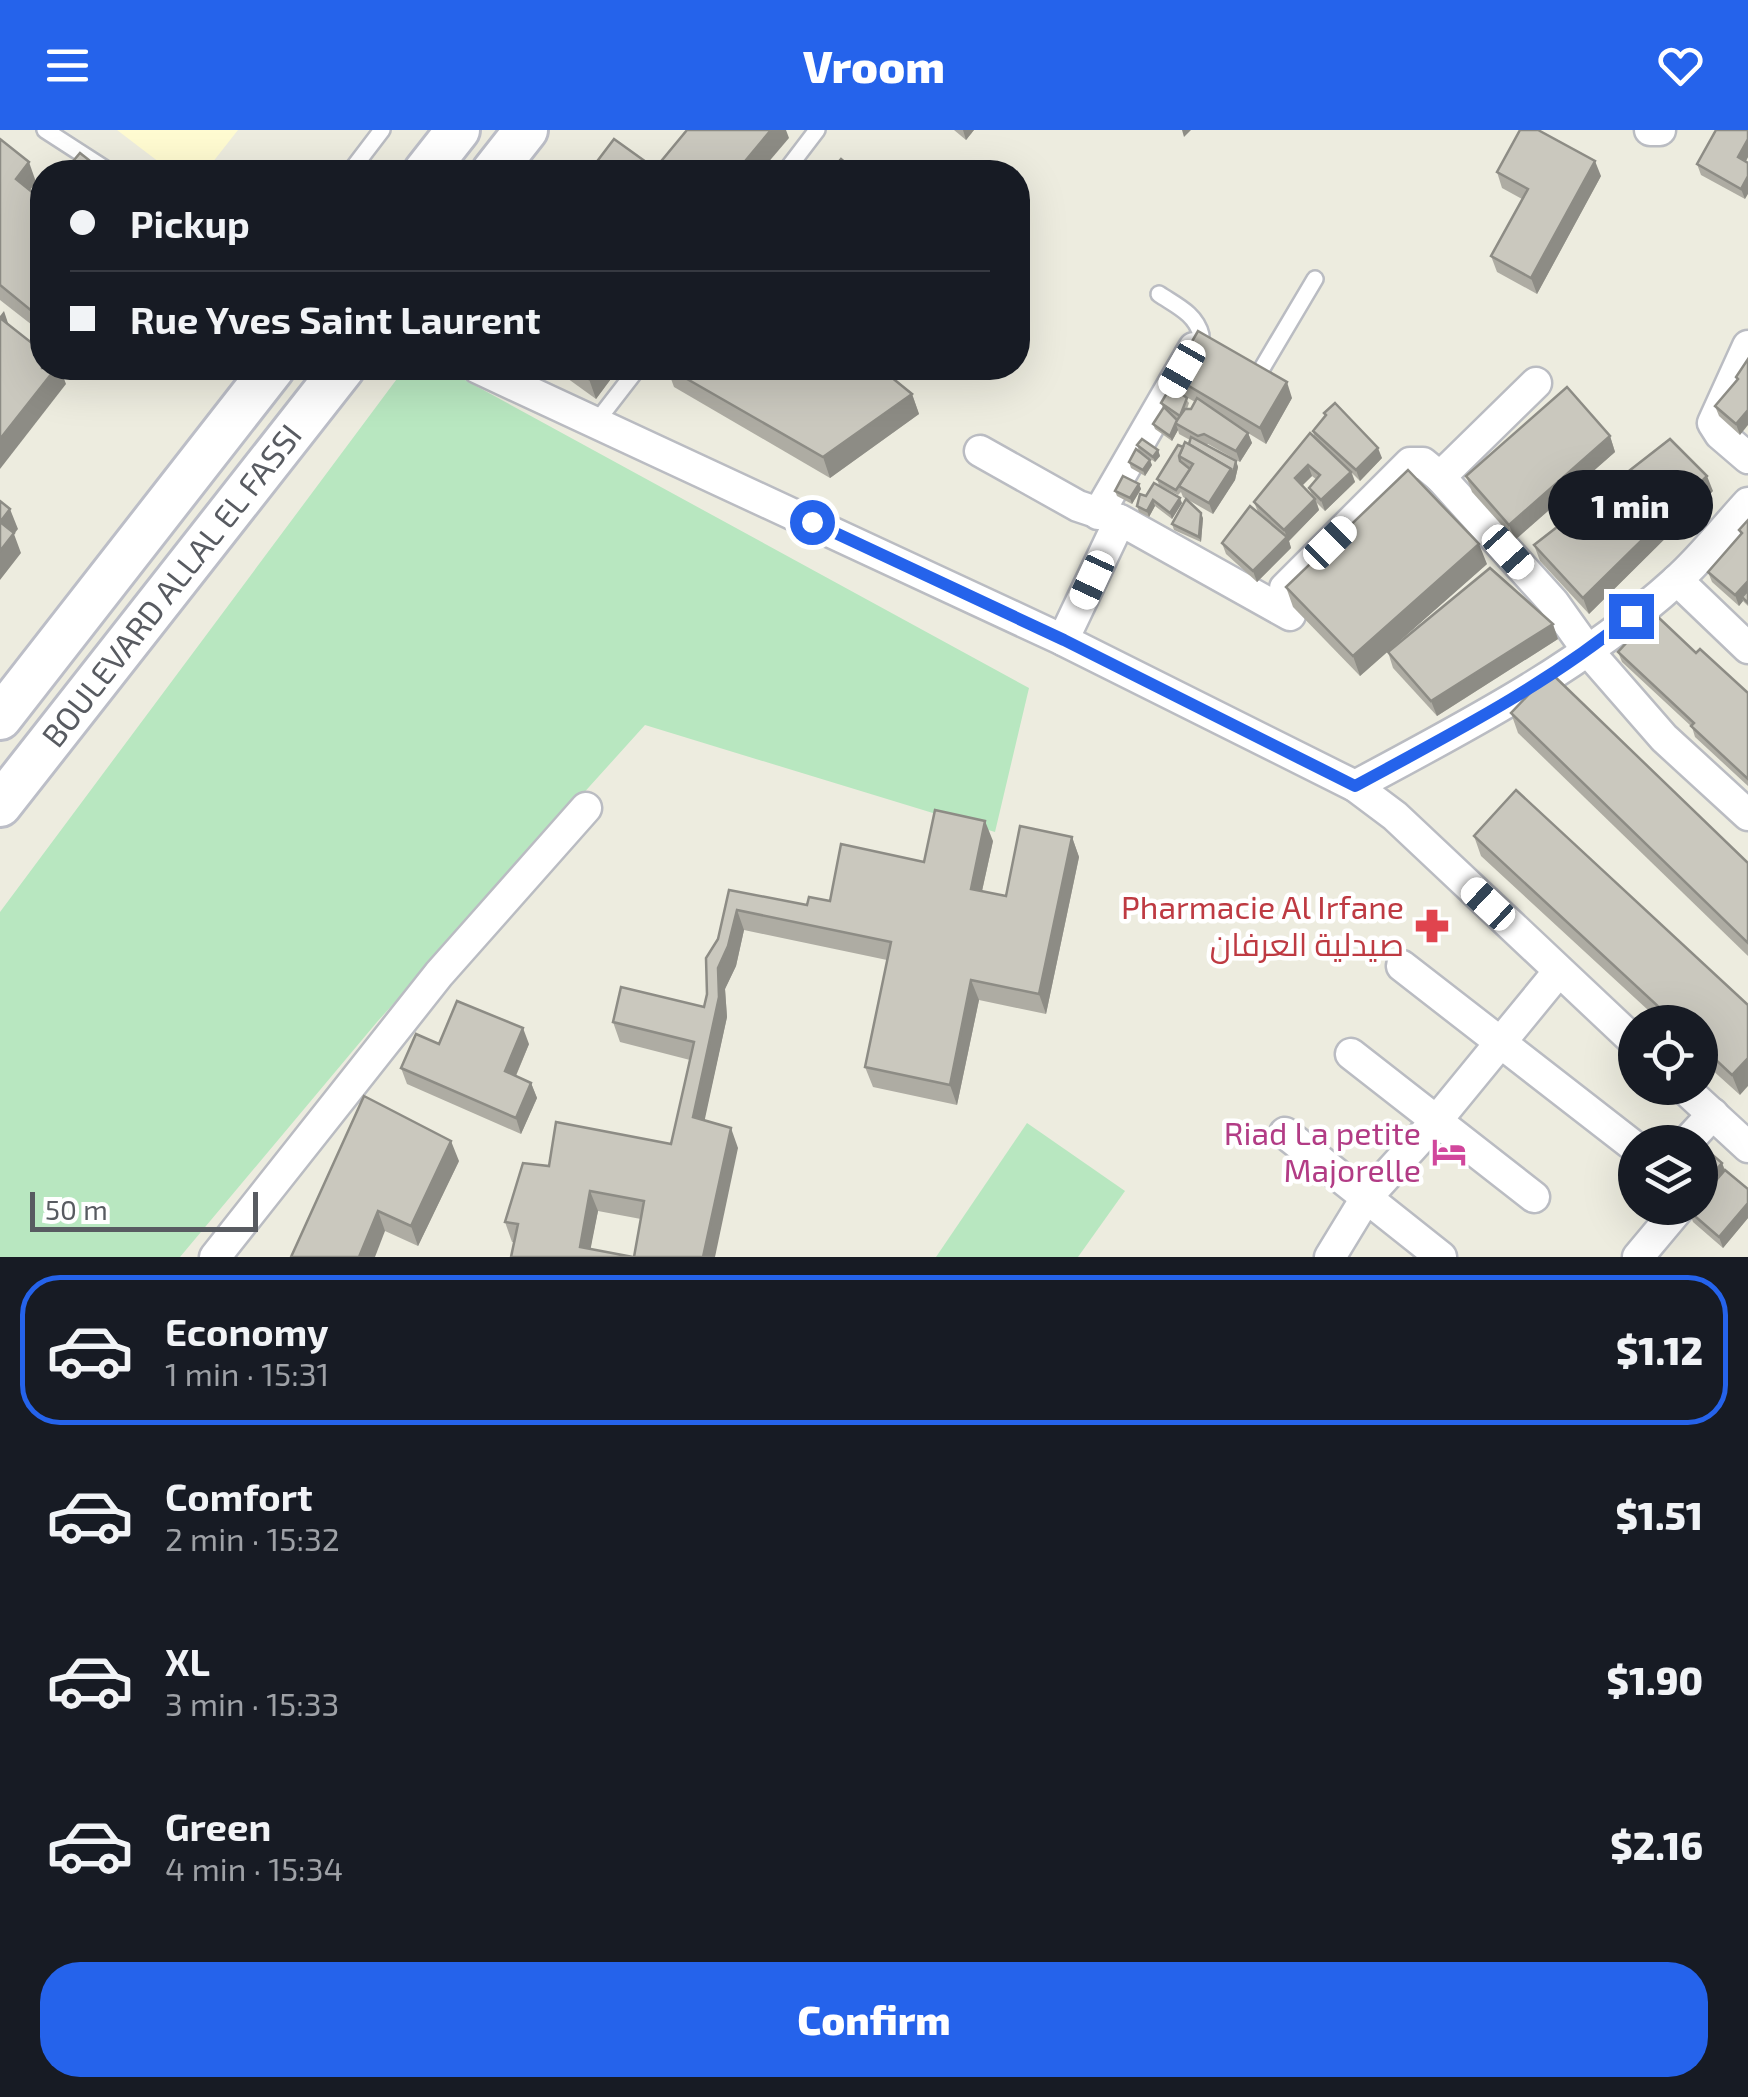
<!DOCTYPE html>
<meta charset="utf-8">
<style>
:root{--surface:#171b24;--page:#20242c;--text:#f1f3f6;--muted:#9ea1a6;--line:#363941;--accent:#2563eb}
body{margin:0;font-family:"Exo 2",Cairo,sans-serif;background:var(--page);color:var(--text);height:100vh;display:flex;flex-direction:column;font-size:38px;white-space:nowrap}
*{box-sizing:border-box;margin:0}
p{font-size:32px;color:var(--muted)}
.icon{flex:none;width:55px;height:55px;fill:none;stroke:currentColor;stroke-width:2;stroke-linecap:round;stroke-linejoin:round}
.map{position:relative;height:1127px;overflow:hidden}
.details{display:flex;flex-direction:column;background:var(--surface);flex:1}
.details>*{flex:none}
.banner{position:absolute;left:30px;top:30px;width:1000px;height:220px;border-radius:40px;box-shadow:0 10px 40px #0002;display:grid;align-content:center;height:220px;padding:0 40px;background:var(--surface)}
.fabs{position:absolute;left:1618px;top:875px;display:grid;gap:20px}
.fabs a{display:grid;place-items:center;width:100px;height:100px;border-radius:50%;background:var(--surface);box-shadow:0 10px 40px #0002;font-size:50px}
.scale{position:absolute;left:30px;bottom:25px;width:228px;box-sizing:border-box;padding-left:10px;border:5px solid #585b61;border-top:0;font-size:28px;line-height:35px;white-space:nowrap;color:#585b61;-webkit-text-stroke:8px #fff;paint-order:stroke}
.end{position:absolute;width:45px;height:45px;margin:-22px;border:12px solid #2563eb;background:#fff;box-shadow:0 0 0 5px #fff}
.from{border-radius:50%}
.bubble{position:absolute;height:70px;border-radius:35px;background:var(--surface);box-shadow:0 10px 40px #0002;font-size:32px;font-weight:800;line-height:70px;text-align:center}
.car{position:absolute;width:30px;height:60px;margin:-30px -15px;border-radius:12px;box-shadow:0 0 8px 2px #0007;background:linear-gradient(#fff 24%,#345 0 40%,#fff 0 76%,#345 0 86%,#fff 0)}
.banner b{display:flex;align-items:center;gap:35px;height:95px;font-size:38px}
.banner b+b{border-top:2px solid var(--line)}
.banner i{width:25px;height:25px;background:var(--text)}
ul{padding:18px 0 0;list-style:none}
li{display:flex;align-items:center;gap:30px;height:150px;margin:0 20px 15px;padding:0 20px;border:5px solid transparent;border-radius:40px}
li div{flex:1}
li b{display:block;font-size:38px}
li em{font-style:normal;font-weight:800}
li.selected{border-color:var(--accent)}
li>.icon{width:90px;height:90px;stroke-width:1.5}
.button{display:flex;gap:20px;margin-top:auto;padding:20px 40px}
.button a{flex:1;height:115px;border-radius:40px;background:var(--accent);color:#fff;font-size:40px;font-weight:800;line-height:115px;text-align:center}
header{display:flex;justify-content:space-between;align-items:center;height:130px;padding:0 40px;background:var(--accent);color:#fff;font-size:45px;font-weight:800}
.map>svg:first-child{display:block}
</style>
<header><svg class="icon" aria-label="menu" viewBox="0 0 24 24"><path d="M4 6h16M4 12h16M4 18h16"/></svg>Vroom<svg class="icon" aria-label="heart" viewBox="0 0 24 24"><path d="M12 20l-8-8c-3-5 5-10 8-4 3-6 11-1 8 4z"/></svg></header>
<div class="map">
<svg width="1748" height="1127" viewBox="0 0 1748 1127">
<rect width="100%" height="100%" fill="#edecdf"/>
<!-- commercial -->
<path fill="#fffbd1" d="M117,0h121l-33,42h-33z"/>
<!-- green -->
<g fill="#b8e7c0">
<path d="M405,238h38l586,320 -34,144 -350,-107 -268,297 -197,235h-180v-345z"/>
<path d="M1027,993l98,68 -47,66h-142z"/>
</g>
<g fill="none" stroke-linecap="round" stroke-linejoin="round">
<!-- service casing -->
<g stroke="#babcc2" stroke-width="20">
<g id="service">
<path d="M45,0l65,42"/>
<path d="M350,42l32,-42"/>
<path d="M785,42l32,-42"/>
<path d="M1159,164c18,12 37,20 42,41"/>
<path d="M1261,240l54,-91"/>
<path d="M597,291l41,-53"/>
</g>
</g>
<!-- minor casing -->
<g stroke="#babcc2" stroke-width="35">
<g id="minor">
<path d="M1650,0h10"/>
<path d="M1748,216l-35,77 7,11 28,24"/>
<path d="M478,238l585,272 292,146 40,30 240,226"/>
<path d="M980,321l98,55 39,13"/>
<path d="M1440,347l96,-94"/>
<path d="M1098,384l96,-166"/>
<path d="M1677,450l71,68"/>
<path d="M1285,458l125,-125h13l17,14 113,125 35,49 76,87 84,77"/>
<path d="M1063,510l57,-120 170,95"/>
<path d="M1355,656c112,-60 226,-119 321,-205 26,-23 48,-52 72,-78"/>
<path d="M1402,836l233,181"/>
<path d="M1351,924l183,143"/>
<path d="M1684,958l64,59"/>
<path d="M1285,1003l156,124"/>
<path d="M1687,1012l26,-28"/>
<path d="M215,1127l224,-283 147,-166"/>
<path d="M1330,1127l36,-59 71,-78 122,-149"/>
<path d="M1638,1127l41,-49"/>
</g>
</g>
<!-- secondary casing -->
<g stroke="#bcbec7" stroke-width="48">
<g id="secondary">
<path d="M425,42l33,-42"/>
<path d="M493,42l33,-42"/>
<path d="M0,588l273,-350"/>
<path d="M0,675l343,-437"/>
</g>
</g>
<!-- service -->
<use href="#service" stroke="#fff" stroke-width="15"/>
<!-- minor -->
<use href="#minor" stroke="#fff" stroke-width="30"/>
<!-- secondary -->
<use href="#secondary" stroke="#fff" stroke-width="42"/>
</g>
<!-- wall -->
<g fill="#aeaca3" fill-rule="evenodd">
<path d="M954,0h20l-8,10z"/>
<path d="M1748,0v27l-2,4 -1,38 -44,-24 -4,-11z"/>
<path d="M0,9l36,43 -6,8 11,142 -41,-32z"/>
<path d="M1497,42l104,4 -64,118 -40,-22 -6,-16 31,-57 -20,-11z"/>
<path d="M1748,229l-8,76 -21,-19 -4,-10 22,-26 -1,-3z"/>
<path d="M553,238h66l-23,31z"/>
<path d="M667,238l245,26 7,20 -89,64 -156,-91z"/>
<path d="M1172,246l120,22 -26,46 -18,-11 4,10 -12,19 -32,-18 -1,1 29,16 2,6 -3,13 -22,34 -30,-17 -2,-5 -3,3 -19,-10 -2,-6 26,-32 6,-3 1,-4 -11,-6 -1,-4 -6,11 -17,-12 -2,-5 10,-16 -2,-5 16,-12zM1183,265l12,7 -4,7h-4l2,-6z"/>
<path d="M1324,283l58,45 -22,23 -8,-8 3,9 -30,29 -8,-8 2,7 -30,31 2,7 -34,34 -31,-28 -4,-11 36,-31 -4,-10 61,-63 -2,-8 12,-15zM1312,346l5,4 -8,8 3,7 -10,-10z"/>
<path d="M1610,306l5,16 -100,88 -43,-48 -6,-16z"/>
<path d="M1137,315l21,5 2,6 -5,6 -16,-11z"/>
<path d="M1129,332l23,3 -7,11 -14,-8z"/>
<path d="M1139,354l2,5 -9,15 -15,-8 -2,-5z"/>
<path d="M1713,361l-124,123 -49,-53 -6,-16z"/>
<path d="M1146,366l36,7 -10,16 -17,-13 -6,11 -10,-5 -2,-6z"/>
<path d="M1203,388l-2,24 -27,-12 -2,-6z"/>
<path d="M1748,390v86l-5,-5 -4,5 -27,-24 -4,-10 33,-37 -2,-5z"/>
<path d="M1487,434l-127,112 -67,-69 -7,-20z"/>
<path d="M1645,500l51,23 52,40v93l-53,-49 -3,-10 -70,-65 -4,-10z"/>
<path d="M1558,509l-121,77 -44,-48 -5,-16z"/>
<path d="M1511,583l237,150v93l-230,-223z"/>
<path d="M1474,706l274,169 -8,90 -40,-36v-37h-39l-180,-166z"/>
<path d="M1072,707l7,20 -33,157 -67,-14 -22,105 -84,-18 -8,-20 22,-107 -143,-30 -8,36 -11,23 2,28 -23,103 34,28 -97,71 -43,-8 -8,38 -78,-7 -7,-20 44,-56 122,-22 19,-84 -70,-18 -7,-20 91,-15 25,-117 78,15 23,-4 94,-39 69,-21 -11,50 24,5z"/>
<path d="M439,914h90l-13,32 15,7 6,15 -16,36 -114,-50 -6,-16z"/>
<path d="M459,1031l-41,85 -33,-15 -94,26z"/>
<path d="M1722,1033l3,7 23,19v29l-25,30 -30,-26 -4,-11 3,-2 -2,-1h10z"/>
</g>
<!-- shaded-wall -->
<g fill="#8d8c85">
<path d="M771,0h15l3,8 -29,34h-24z"/>
<path d="M963,0h11l-8,10z"/>
<path d="M1182,0h9l-7,7z"/>
<path d="M1748,9v18l-6,11 -4,-11z"/>
<path d="M1595,31l6,15 -64,118 -6,-16z"/>
<path d="M29,32l7,20 -13,17 -7,-20z"/>
<path d="M1748,46v18l-3,5 -4,-10z"/>
<path d="M42,170v29l-1,3 -8,-20z"/>
<path d="M4,181l7,21 -11,-11v-5z"/>
<path d="M56,238h4l6,16 -66,85v-30z"/>
<path d="M597,238h22l-23,31 -7,-20z"/>
<path d="M1287,252l5,16 -26,46 -6,-16z"/>
<path d="M912,264l7,20 -89,64 -7,-21z"/>
<path d="M1748,280v15l-8,10 -4,-11z"/>
<path d="M1176,294l2,6 -6,11 -2,-5z"/>
<path d="M1248,303l4,10 -12,19 -4,-11z"/>
<path d="M1610,306l5,16 -100,88 -6,-15z"/>
<path d="M1378,318l4,10 -22,23 -4,-11z"/>
<path d="M1158,320l2,6 -5,6 -2,-5z"/>
<path d="M1150,330l2,5 -7,11 -2,-6z"/>
<path d="M1236,331l2,6 -3,13 -22,34 -4,-11z"/>
<path d="M1308,335l4,11 -13,13 -4,-11z"/>
<path d="M1351,342l4,10 -30,29 -4,-11z"/>
<path d="M1707,346l6,15 -124,123 -6,-16z"/>
<path d="M1139,354l2,5 -9,15 -2,-6z"/>
<path d="M1180,368l2,5 -10,16 -2,-6z"/>
<path d="M1315,369l4,11 -30,31 2,7 -34,34 -4,-11 34,-34 -3,-7z"/>
<path d="M1153,370l2,6 -6,11 -2,-6z"/>
<path d="M10,379l8,20 -4,5 7,19 -21,27v-58z"/>
<path d="M1201,383l2,5 -2,24 -2,-5z"/>
<path d="M1479,414l8,20 -127,112 -7,-20z"/>
<path d="M1748,451v15l-6,1 1,4 -4,5 -4,-11z"/>
<path d="M1553,494l5,15 -121,77 -6,-15z"/>
<path d="M985,691l8,20 -15,68 -7,-20z"/>
<path d="M1072,707l7,20 -33,157 -7,-20z"/>
<path d="M737,780l7,20 -8,36 -11,23 2,28 -26,120 -8,-20 25,-149z"/>
<path d="M971,850l8,20 -22,105 -7,-20z"/>
<path d="M523,898l6,16 -18,43 -6,-16z"/>
<path d="M1748,928v28l-8,9 -8,-20z"/>
<path d="M531,953l6,15 -16,36 -5,-16z"/>
<path d="M731,998l7,20 -23,109h-12z"/>
<path d="M451,1011l8,20 -41,85 -7,-20z"/>
<path d="M1722,1033l4,11 -26,29v-15z"/>
<path d="M590,1061l8,20 -9,46 -9,-10z"/>
<path d="M1748,1073v15l-25,30 -4,-11z"/>
<path d="M378,1081l7,20 -10,26h-16z"/>
</g>
<!-- building -->
<g fill="#cac8be" stroke="#8d8c85" stroke-width="2.5">
<path d="M687,0h84l-35,42h-67l-11,-7z"/>
<path d="M1520,0h18l57,31 -64,117 -40,-22 37,-67 -31,-17z"/>
<path d="M1716,0h32v9l-10,18 10,6v13l-7,13 -44,-25z"/>
<path d="M0,9l29,23 -13,17 26,21v100l-9,12 -33,-27z"/>
<path d="M614,9l46,33h-71z"/>
<path d="M80,23l24,19h-31l1,-1 -5,-5z"/>
<path d="M841,29l15,13h-26z"/>
<path d="M0,188l42,33v17h14l-56,71z"/>
<path d="M1198,201l89,51 -27,46 -88,-52z"/>
<path d="M1748,229v51l-12,14 -21,-18 23,-27 -2,-2z"/>
<path d="M573,238h24l-8,11z"/>
<path d="M668,238h212l32,26 -89,63z"/>
<path d="M1171,256l16,12 -7,18 -19,-13z"/>
<path d="M1567,257l43,49 -101,89 -43,-49z"/>
<path d="M1197,268l51,35 -12,18 -32,-17 -6,2 -23,-13 10,-14h6z"/>
<path d="M1335,273l43,45 -22,22 -43,-39 13,-16 -2,-2z"/>
<path d="M1164,277l13,13 -7,16 -17,-12z"/>
<path d="M1310,303l41,39 -30,28 -12,-12 11,-13 -12,-10 -13,13 20,21 -31,31 -30,-28z"/>
<path d="M1191,307l45,24 -3,13 -2,-5 -42,-25z"/>
<path d="M1142,309l16,11 -5,7 -16,-12z"/>
<path d="M1670,309l37,37 -124,122 -49,-53z"/>
<path d="M1185,312l46,27 -22,34 -30,-17 14,-22 -14,-8z"/>
<path d="M1178,315l5,2 -4,9 1,5 10,8 -14,21 -19,-11z"/>
<path d="M1136,319l14,11 -7,10 -14,-8z"/>
<path d="M1408,340l71,74 -126,112 -67,-69z"/>
<path d="M1123,346l16,8 -9,14 -15,-7z"/>
<path d="M1154,353l26,15 -10,15 -17,-13 -6,11 -10,-5 3,-12 6,2z"/>
<path d="M1186,369l15,14 -2,24 -27,-13z"/>
<path d="M0,371l10,8 -10,13 14,11 -14,18z"/>
<path d="M1250,376l37,31 -34,34 -31,-28z"/>
<path d="M1748,390v61l-13,14 -27,-23 34,-39 -3,-3z"/>
<path d="M1490,438l63,56 -122,77 -43,-49z"/>
<path d="M1748,460v13l-6,-6z"/>
<path d="M1658,487l38,36 4,-4 48,44v86l-57,-53 3,-3 -76,-71 23,-25 4,3z"/>
<path d="M1550,542l198,191v80l-237,-230z"/>
<path d="M1516,660l232,215v53l-16,17 -32,-30v-23h-25l-201,-186z"/>
<path d="M935,680l50,11 -14,68 35,7 14,-70 52,11 -33,157 -68,-14 -21,105 -85,-18 26,-125 -154,-32 -9,36 -10,22 1,29 -26,120 38,11 -28,129h-69l10,-56 -54,-10 -10,56 53,10h-122l7,-33 -13,-2 18,-59 26,3 7,-44 115,22 23,-102 -81,-20 8,-35 83,20 3,-13 -1,-36 12,-19 11,-49 78,15 2,-8 21,4 11,-57 83,18z"/>
<path d="M457,871l66,27 -18,43 26,12 -15,35 -115,-50 15,-34 23,10z"/>
<path d="M364,966l87,45 -40,85 -33,-15 -19,46h-68z"/>
<path d="M1690,1005l8,7h-15z"/>
<path d="M1700,1014l22,19 -22,25z"/>
<path d="M1725,1040l23,19v14l-29,34 -30,-26 4,-3h7v-9z"/>
</g>
<g fill="none" stroke-linecap="round" stroke-linejoin="round">
<!-- route -->
<path stroke="#2563eb" stroke-width="12" d="M812,392l252,118 291,146c96,-52 192,-101 276,-170"/>
</g>
<!-- icons -->
<defs>
<g id="pharmacy-bare" transform="scale(2.7)"><path d="M-2-6h4v4h4v4h-4v4h-4v-4h-4v-4h4Z" fill="#e0444e" stroke="#fff" stroke-width="2.5" paint-order="stroke"/></g>
<g id="hotel-bare" transform="scale(2.7)"><path d="M-6-4.5h1.5V1H6V5H4.5V3h-9V5H-6ZM-4 0a1.8 1.8 0 1 1 3.6 0ZM.5 0V-2.5h3Q6-2.5 6 0Z" fill="#d1479c" stroke="#fff" stroke-width="2.5" paint-order="stroke"/></g>
</defs>
<g fill-rule="evenodd">
<use href="#pharmacy-bare" x="1432" y="796"/>
<use href="#hotel-bare" x="1449" y="1022"/>
</g>
<g text-anchor="middle" stroke-width="9" stroke-linejoin="round" paint-order="stroke">
<!-- street labels -->
<g font-size="32" fill="#585b61" stroke="#fff">
<text transform="translate(172 456) rotate(-52)" y="11">BOULEVARD ALLAL EL FASSI</text>
</g>
<!-- health labels -->
<g font-size="32" fill="#be3a42" stroke="#fff" text-anchor="end">
<text x="1404" y="789">Pharmacie Al Irfane<tspan x="1404" dy="37">صيدلية العرفان</tspan></text>
</g>
<!-- hotel labels -->
<g font-size="32" fill="#b23c85" stroke="#fff" text-anchor="end">
<text x="1421" y="1015">Riad La petite<tspan x="1421" dy="37">Majorelle</tspan></text>
</g>
</g>
</svg>
<div class="fabs">
<a><svg class="icon" aria-label="locate" viewBox="0 0 24 24"><circle cx="12" cy="12" r="6"/><path d="M12 2v4M12 18v4M2 12h4M18 12h4"/></svg></a>
<a><svg class="icon" aria-label="layers" viewBox="0 0 24 24"><path d="M12 4l9 5-9 5-9-5zM3 14l9 5 9-5"/></svg></a>
</div>
<div class="scale">50 m</div>
<i class="end from" style="left:812px;top:392px"></i>
<i class="end" style="left:1631px;top:486px"></i>
<div class="bubble" style="left:1548px;top:340px;width:165px">1 min</div>
<i class="car" style="left:1182px;top:239px;rotate:210deg"></i>
<i class="car" style="left:1330px;top:413px;rotate:45deg"></i>
<i class="car" style="left:1508px;top:422px;rotate:138deg"></i>
<i class="car" style="left:1092px;top:450px;rotate:205deg"></i>
<i class="car" style="left:1488px;top:774px;rotate:313deg"></i>
<div class="banner">
<b><i class="from"></i>Pickup</b>
<b><i></i>Rue Yves Saint Laurent</b>
</div>
</div>
<section class="details">
<ul>
<li class="selected"><svg class="icon" aria-label="car" viewBox="0 0 24 24"><path d="M5 17H2v-5l4-1 3-4h7l3 4 3 1v5h-3M9 17h6M6 11h13"/><circle cx="7" cy="17" r="2"/><circle cx="17" cy="17" r="2"/></svg><div><b>Economy</b><p>1 min · 15:31</p></div><em>$1.12</em></li>
<li><svg class="icon" aria-label="car" viewBox="0 0 24 24"><path d="M5 17H2v-5l4-1 3-4h7l3 4 3 1v5h-3M9 17h6M6 11h13"/><circle cx="7" cy="17" r="2"/><circle cx="17" cy="17" r="2"/></svg><div><b>Comfort</b><p>2 min · 15:32</p></div><em>$1.51</em></li>
<li><svg class="icon" aria-label="car" viewBox="0 0 24 24"><path d="M5 17H2v-5l4-1 3-4h7l3 4 3 1v5h-3M9 17h6M6 11h13"/><circle cx="7" cy="17" r="2"/><circle cx="17" cy="17" r="2"/></svg><div><b>XL</b><p>3 min · 15:33</p></div><em>$1.90</em></li>
<li><svg class="icon" aria-label="car" viewBox="0 0 24 24"><path d="M5 17H2v-5l4-1 3-4h7l3 4 3 1v5h-3M9 17h6M6 11h13"/><circle cx="7" cy="17" r="2"/><circle cx="17" cy="17" r="2"/></svg><div><b>Green</b><p>4 min · 15:34</p></div><em>$2.16</em></li>
</ul>
<div class="button"><a>Confirm</a></div>
</section>
